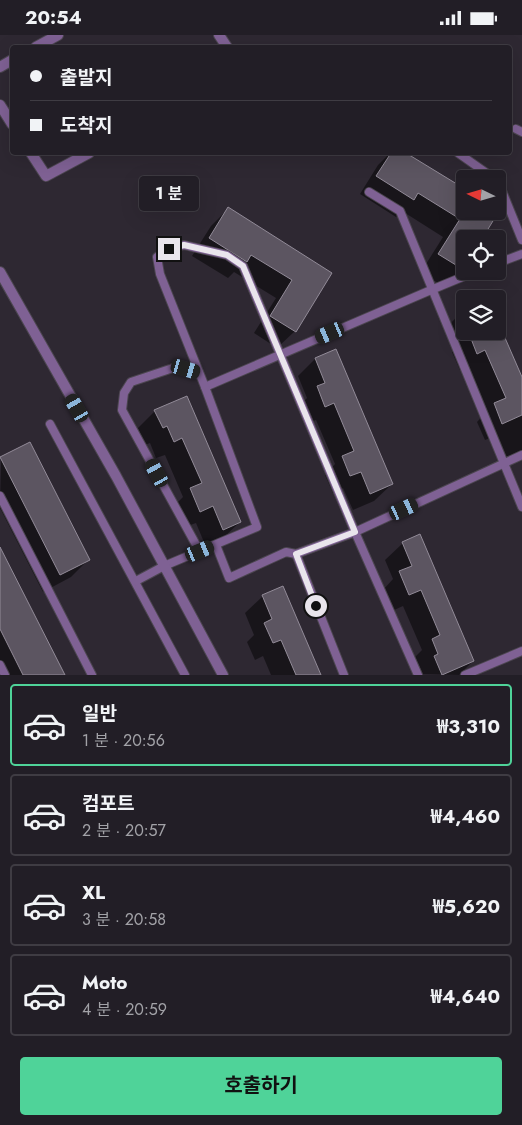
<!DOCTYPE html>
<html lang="ko">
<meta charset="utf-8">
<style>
:root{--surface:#221e26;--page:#2e2b32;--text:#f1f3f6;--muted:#a2a2a7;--line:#3f3c43;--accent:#4fd399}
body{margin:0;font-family:Jost,"Noto Sans KR",sans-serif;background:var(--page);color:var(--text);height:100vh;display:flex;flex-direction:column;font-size:19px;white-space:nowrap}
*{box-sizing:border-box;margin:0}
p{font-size:16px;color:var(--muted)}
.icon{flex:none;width:28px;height:28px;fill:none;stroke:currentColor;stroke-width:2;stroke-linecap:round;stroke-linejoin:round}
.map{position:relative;height:640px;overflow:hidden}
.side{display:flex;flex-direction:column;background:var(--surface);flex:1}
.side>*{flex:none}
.top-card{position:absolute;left:10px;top:10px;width:502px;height:110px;border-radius:5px;box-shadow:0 5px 20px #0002,0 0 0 1px var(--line);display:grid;align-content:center;height:110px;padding:0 20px;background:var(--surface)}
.needle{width:32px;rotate:275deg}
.fabs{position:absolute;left:456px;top:135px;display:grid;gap:10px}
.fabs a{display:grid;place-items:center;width:50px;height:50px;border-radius:5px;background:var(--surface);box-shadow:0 5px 20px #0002,0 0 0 1px var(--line);font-size:25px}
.end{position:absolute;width:22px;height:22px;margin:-11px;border:6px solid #e9e5ec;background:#111;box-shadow:0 0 0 2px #111}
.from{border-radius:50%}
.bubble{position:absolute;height:35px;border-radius:5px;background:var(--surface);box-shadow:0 5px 20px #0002,0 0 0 1px var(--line);font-size:16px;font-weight:700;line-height:35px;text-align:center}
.car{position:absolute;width:15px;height:30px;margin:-15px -8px;border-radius:6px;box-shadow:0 0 4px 1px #0007;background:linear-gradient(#222 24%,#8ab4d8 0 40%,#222 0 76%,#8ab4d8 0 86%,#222 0)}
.top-card b{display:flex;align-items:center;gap:18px;height:48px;font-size:19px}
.top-card b+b{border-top:1px solid var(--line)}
.top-card i{width:12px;height:12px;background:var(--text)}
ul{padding:9px 0 0;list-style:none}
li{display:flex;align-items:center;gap:15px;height:82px;margin:0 10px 8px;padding:0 10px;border:2px solid var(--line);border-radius:5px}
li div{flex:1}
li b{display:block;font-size:19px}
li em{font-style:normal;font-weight:700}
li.active{border-color:var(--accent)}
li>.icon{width:45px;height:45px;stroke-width:1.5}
.button{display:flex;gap:10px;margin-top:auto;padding:10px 20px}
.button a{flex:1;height:58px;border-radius:5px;background:var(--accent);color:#111;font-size:20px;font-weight:700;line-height:58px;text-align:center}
.status{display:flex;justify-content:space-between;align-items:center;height:35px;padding:0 25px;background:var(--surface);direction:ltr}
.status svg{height:14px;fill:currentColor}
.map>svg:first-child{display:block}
</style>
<div class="status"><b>20:54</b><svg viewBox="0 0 49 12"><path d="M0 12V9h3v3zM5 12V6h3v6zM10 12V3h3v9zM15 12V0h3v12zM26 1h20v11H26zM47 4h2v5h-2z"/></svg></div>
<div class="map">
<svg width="522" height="640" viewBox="0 0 522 640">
<rect width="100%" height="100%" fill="#2e2832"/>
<!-- shadow -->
<g fill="#0007">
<path d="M390,118h14l61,38v73l-21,23 -23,-15 22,-35 -41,-26 -6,6 -36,-23 18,-29z"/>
<path d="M228,174l103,64 -36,58 -18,17 -23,-15 22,-35 -42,-26 -6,6 -36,-22 19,-30z"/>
<path d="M465,273v23h33v-8l24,57v70l-17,8 -10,-22 -10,4 -8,-18 10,-11 -19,-44 -8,3 -8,-18 7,-7 -9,-21z"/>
<path d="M335,316l57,133 -18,17 -21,9 -10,-22 -10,5 -8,-18 10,-11 -19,-44 -8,3 -8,-18 7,-7 -9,-22 17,-17z"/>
<path d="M186,362l54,125 -18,17 -16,8 -10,-24 -14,5 -9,-21 10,-10 -18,-42 -9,3 -6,-15 -5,2 -7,-17 17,-17z"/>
<path d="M1,423l87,102 -17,17 -28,15 -43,-84z"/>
<path d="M403,508l70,118 -14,14 -42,-1 4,-4 -6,-13 7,-7 -19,-44 -11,5 -9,-21 10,-11 -8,-19z"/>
<path d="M0,515l63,125h-63z"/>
<path d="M263,561l57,79h-49l-8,-19 -8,4 -8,-18 7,-7 -9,-22z"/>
</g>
<!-- building -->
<g fill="#5c5561" stroke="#928b98">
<path d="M391,118h15l59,36v22h34l-17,28h-17v31h-1l-26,-16 22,-35 -42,-26 -4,7 -38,-24z"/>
<path d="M228,172l104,66 -36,59 -26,-16 22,-36 -41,-25 -4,7 -38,-24z"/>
<path d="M468,296h34l20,46v38l-20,9 -8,-21 12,-5 -21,-48 -8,4z"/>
<path d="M336,314l57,135 -23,10 -9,-22 -11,4 -8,-20 12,-5 -20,-48 -9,4 -8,-21 8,-3 -10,-25z"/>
<path d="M187,361l54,126 -18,8 -10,-24 -13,6 -10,-24 12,-5 -20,-45 -8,4 -7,-16 -4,2 -9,-18z"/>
<path d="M30,407l60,118 -30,15 -60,-118z"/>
<path d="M420,499l54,127 -32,14 -8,-19 4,-2 -6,-15 8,-4 -19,-45 -12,5 -10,-24 13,-5 -10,-24z"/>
<path d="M0,512l65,128h-42l-23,-46z"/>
<path d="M283,551l38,89h-25l-15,-35 -8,3 -9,-20 8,-4 -10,-24z"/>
</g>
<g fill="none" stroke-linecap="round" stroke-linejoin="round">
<!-- lane casing -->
<g stroke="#4c4650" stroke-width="10">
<g id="lane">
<path d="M516,94l6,3"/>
<path d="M458,118l37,26"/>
<path d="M498,146l24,59"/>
<path d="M369,157l31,19 122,296"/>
<path d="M498,228l24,-9"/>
<path d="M199,338l-26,-5 -42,14 -7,11 -2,17 78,142"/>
<path d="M205,352l226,-97 46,-19"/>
<path d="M50,389l135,251"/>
<path d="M0,461l92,179"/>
<path d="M216,510l13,33 57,-26 10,2 59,-22 167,-77"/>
<path d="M296,519l48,121"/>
<path d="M136,546l28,-15 93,-39 -52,-140 -45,-113 -3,-17 12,-8 15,-4 43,10 16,11 112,266 63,143"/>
<path d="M0,630l5,10"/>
<path d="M465,640l57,-24"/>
</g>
</g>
<!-- street casing -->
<g stroke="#4c4650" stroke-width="12">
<g id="street">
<path d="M219,0l8,12"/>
<path d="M36,12l22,-12"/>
<path d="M0,32l12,-7"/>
<path d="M0,70l12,19"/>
<path d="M31,118l15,23 43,-23"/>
<path d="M0,237l116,204 107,199"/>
</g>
</g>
<!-- lane -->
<use href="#lane" stroke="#7f6194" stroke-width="8"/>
<!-- street -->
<use href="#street" stroke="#7f6194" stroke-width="10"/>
</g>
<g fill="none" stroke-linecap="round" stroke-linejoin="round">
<!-- route -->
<path stroke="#e9e5ec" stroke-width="6" d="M169,214l15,-4 43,10 16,11 112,266 -59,22 20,52"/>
</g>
</svg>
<div class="fabs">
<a><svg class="needle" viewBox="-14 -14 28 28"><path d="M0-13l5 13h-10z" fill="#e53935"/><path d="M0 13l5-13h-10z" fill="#a2a2a7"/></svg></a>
<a><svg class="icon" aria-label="locate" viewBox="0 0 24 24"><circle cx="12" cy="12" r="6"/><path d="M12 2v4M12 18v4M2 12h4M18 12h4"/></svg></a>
<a><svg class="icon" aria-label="layers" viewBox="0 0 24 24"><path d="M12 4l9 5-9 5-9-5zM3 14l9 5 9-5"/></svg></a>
</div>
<i class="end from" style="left:316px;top:571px"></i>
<i class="end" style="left:169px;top:214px"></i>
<div class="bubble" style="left:139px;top:141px;width:60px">1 분</div>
<i class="car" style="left:330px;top:298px;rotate:247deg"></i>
<i class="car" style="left:186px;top:334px;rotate:106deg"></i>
<i class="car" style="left:77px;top:373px;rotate:330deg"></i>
<i class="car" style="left:157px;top:438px;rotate:331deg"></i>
<i class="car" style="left:404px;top:474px;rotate:65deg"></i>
<i class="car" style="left:200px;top:516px;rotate:68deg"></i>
<div class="top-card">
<b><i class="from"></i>출발지</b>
<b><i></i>도착지</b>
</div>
</div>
<section class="side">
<ul>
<li class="active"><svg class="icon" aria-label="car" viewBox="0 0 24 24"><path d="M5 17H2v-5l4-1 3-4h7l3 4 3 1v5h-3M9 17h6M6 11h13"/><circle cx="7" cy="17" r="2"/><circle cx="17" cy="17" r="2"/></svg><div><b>일반</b><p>1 분 · 20:56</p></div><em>₩3,310</em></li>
<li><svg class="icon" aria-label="car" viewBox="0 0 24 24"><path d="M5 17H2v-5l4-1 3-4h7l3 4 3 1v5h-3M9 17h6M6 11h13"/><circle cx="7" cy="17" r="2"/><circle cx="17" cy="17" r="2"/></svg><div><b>컴포트</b><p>2 분 · 20:57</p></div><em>₩4,460</em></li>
<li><svg class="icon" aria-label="car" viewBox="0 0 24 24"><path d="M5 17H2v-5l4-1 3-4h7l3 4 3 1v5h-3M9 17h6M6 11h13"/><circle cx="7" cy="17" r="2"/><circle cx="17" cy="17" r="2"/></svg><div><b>XL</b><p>3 분 · 20:58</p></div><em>₩5,620</em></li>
<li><svg class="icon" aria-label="car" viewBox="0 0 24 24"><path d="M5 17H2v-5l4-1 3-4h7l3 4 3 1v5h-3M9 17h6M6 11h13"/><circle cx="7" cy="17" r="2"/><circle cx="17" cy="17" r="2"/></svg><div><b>Moto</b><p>4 분 · 20:59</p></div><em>₩4,640</em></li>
</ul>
<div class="button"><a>호출하기</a></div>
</section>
